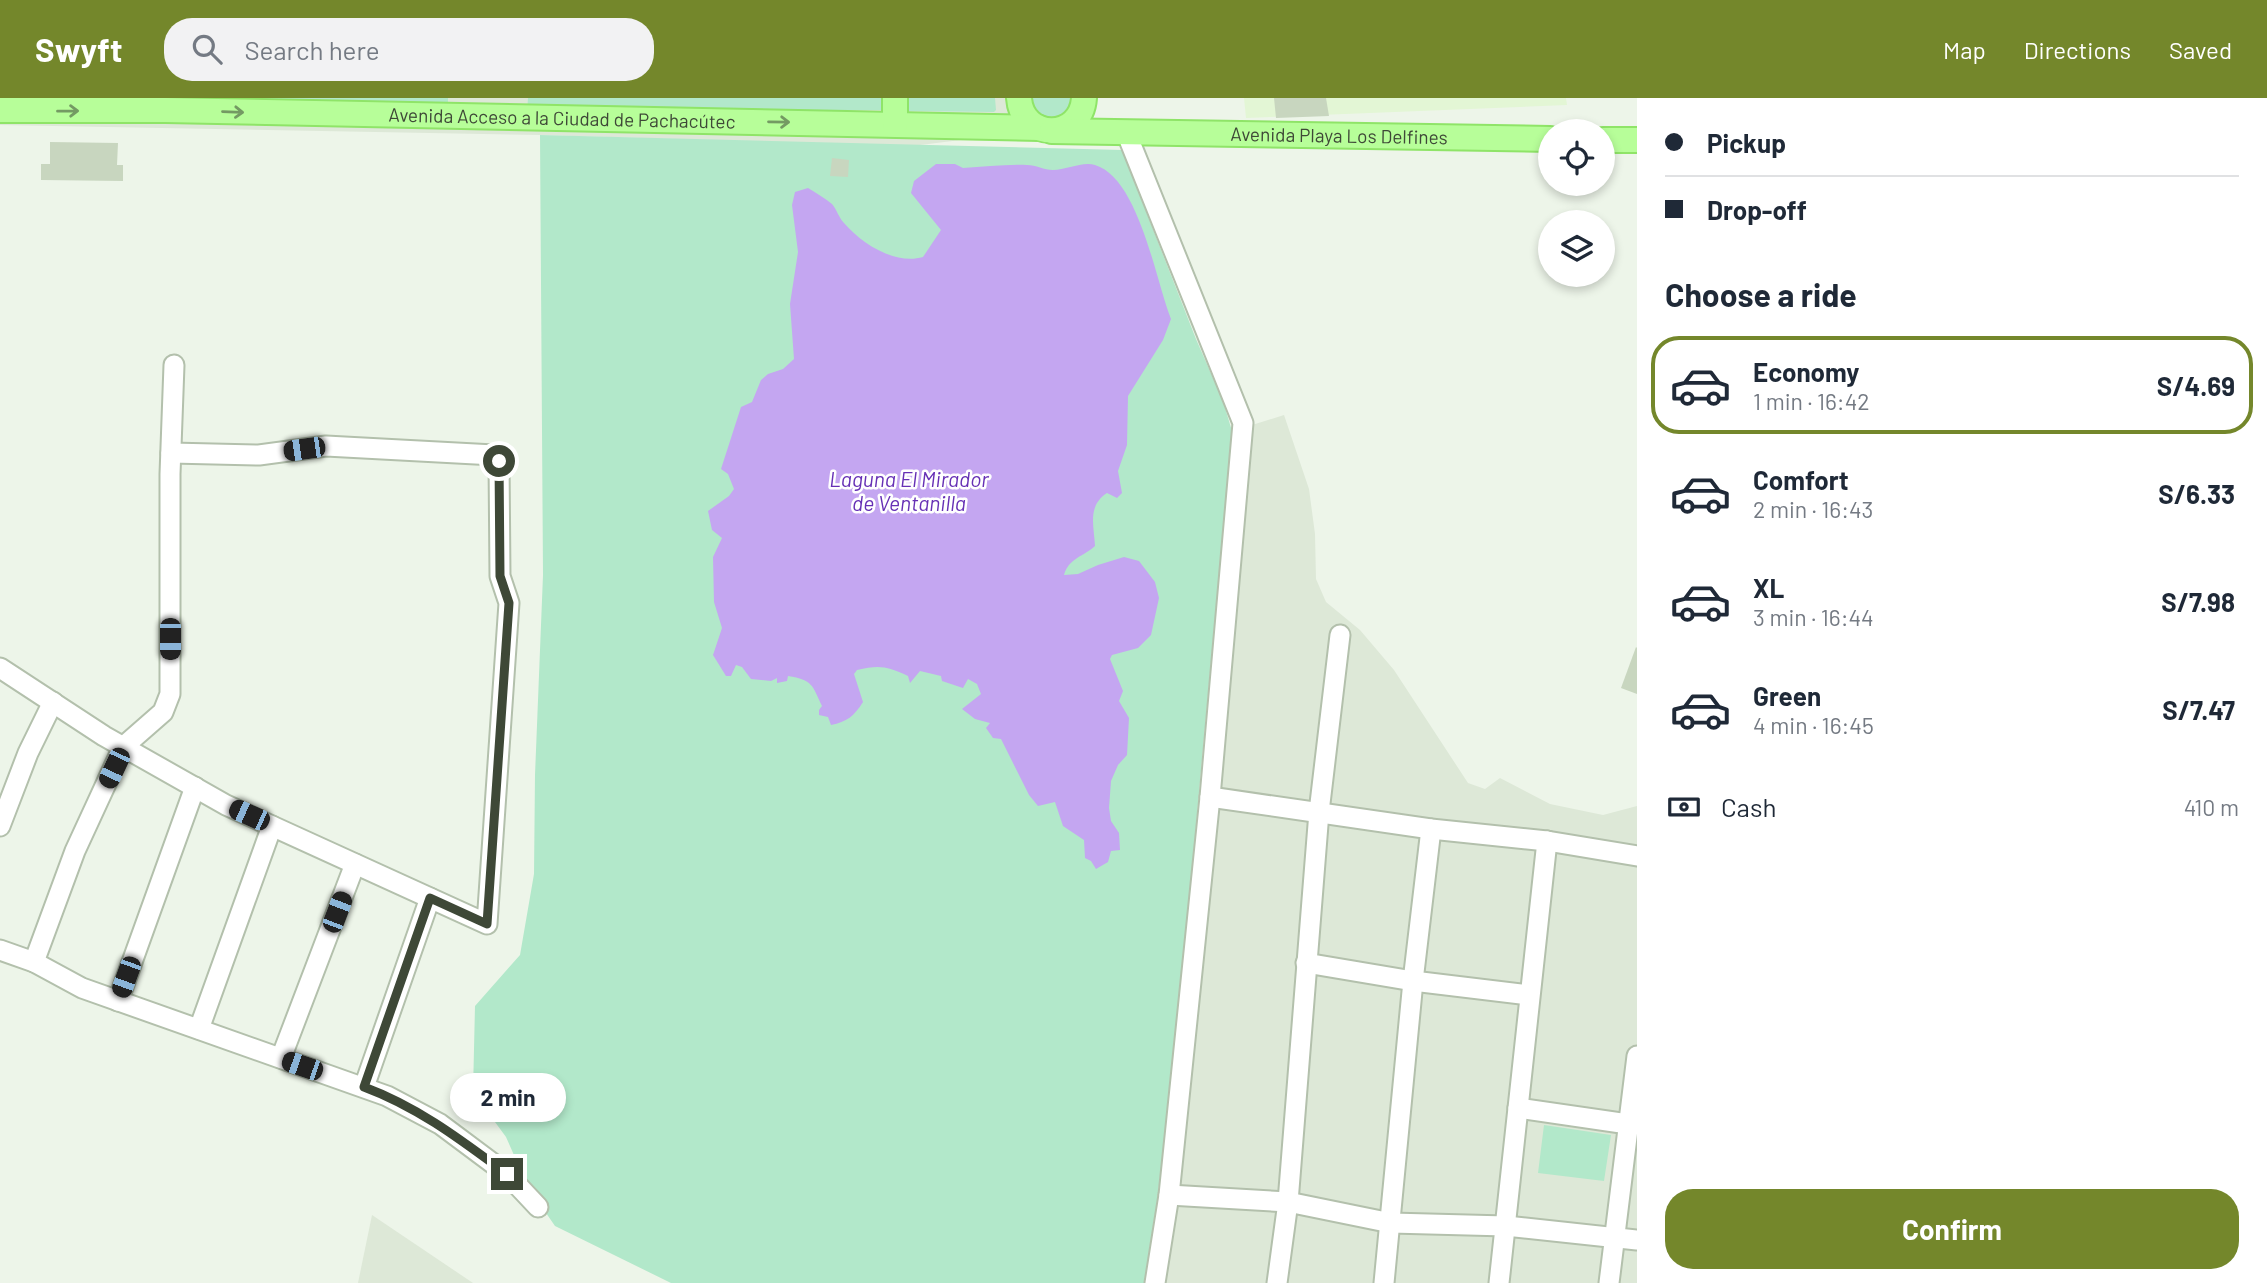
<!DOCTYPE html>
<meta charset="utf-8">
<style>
:root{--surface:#fff;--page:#f2f2f3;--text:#1f2937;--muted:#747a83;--line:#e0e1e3;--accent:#74872b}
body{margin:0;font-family:Barlow,sans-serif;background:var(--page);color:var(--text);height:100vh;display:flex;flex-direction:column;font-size:26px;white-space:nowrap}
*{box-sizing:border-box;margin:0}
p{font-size:23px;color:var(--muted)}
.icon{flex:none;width:38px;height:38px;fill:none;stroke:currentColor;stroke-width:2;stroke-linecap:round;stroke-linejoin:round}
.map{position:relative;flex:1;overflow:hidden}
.panel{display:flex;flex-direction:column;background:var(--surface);width:630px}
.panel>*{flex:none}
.top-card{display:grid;align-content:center;height:154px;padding:0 28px;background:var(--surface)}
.tools{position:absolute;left:1538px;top:21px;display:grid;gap:14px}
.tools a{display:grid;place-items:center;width:77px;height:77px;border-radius:50%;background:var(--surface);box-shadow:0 4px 10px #0003;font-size:35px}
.end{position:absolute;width:32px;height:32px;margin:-16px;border:9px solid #3e4837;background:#fff;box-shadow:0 0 0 4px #fff}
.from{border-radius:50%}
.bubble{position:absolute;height:49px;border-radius:24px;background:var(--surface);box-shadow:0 4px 10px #0003;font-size:23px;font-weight:700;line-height:49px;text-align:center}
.car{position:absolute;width:21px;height:42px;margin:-21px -10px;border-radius:9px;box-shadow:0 0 5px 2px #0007;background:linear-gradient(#222 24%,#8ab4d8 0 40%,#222 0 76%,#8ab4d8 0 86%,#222 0)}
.top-card b{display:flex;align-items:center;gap:24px;height:66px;font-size:26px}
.top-card b+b{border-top:2px solid var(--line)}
.top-card i{width:18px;height:18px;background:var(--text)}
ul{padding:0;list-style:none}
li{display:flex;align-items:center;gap:21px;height:98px;margin:0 14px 10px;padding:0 14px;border:4px solid transparent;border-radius:28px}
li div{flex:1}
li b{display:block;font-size:26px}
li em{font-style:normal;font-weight:700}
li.active{border-color:var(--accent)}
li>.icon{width:63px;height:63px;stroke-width:1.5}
h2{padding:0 28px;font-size:32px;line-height:84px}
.pay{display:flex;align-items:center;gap:18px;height:77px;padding:0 28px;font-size:26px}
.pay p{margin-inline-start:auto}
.action{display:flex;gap:14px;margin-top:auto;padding:14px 28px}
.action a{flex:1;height:80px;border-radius:28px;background:var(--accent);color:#fff;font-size:28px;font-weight:700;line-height:80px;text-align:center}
header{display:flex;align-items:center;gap:42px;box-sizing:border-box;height:98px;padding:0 35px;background:var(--accent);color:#fff}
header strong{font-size:33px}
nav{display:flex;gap:38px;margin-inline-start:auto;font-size:24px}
.search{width:490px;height:63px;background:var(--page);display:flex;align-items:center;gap:18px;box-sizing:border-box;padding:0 24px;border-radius:28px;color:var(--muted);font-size:26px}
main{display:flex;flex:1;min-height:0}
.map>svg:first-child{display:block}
</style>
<header>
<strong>Swyft</strong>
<div class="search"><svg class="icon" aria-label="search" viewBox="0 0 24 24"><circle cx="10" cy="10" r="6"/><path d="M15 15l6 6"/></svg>Search here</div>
<nav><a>Map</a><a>Directions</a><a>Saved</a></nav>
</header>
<main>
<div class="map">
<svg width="1637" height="1185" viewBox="0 0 1637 1185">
<rect width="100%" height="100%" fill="#edf5e9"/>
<!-- residential -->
<g fill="#dde8d7">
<path d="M0,0h1085l-100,39 -73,9 -372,-11 -540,-10z"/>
<path d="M1284,317l25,74 6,45 1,45 10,23 34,28 34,40 74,113 17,6 15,-11 50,26 53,11 34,-9v477h-489l11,-76 73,-739 20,-43z"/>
<path d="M372,1117l101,68h-115z"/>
</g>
<!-- commercial -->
<path fill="#e3f6d5" d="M1244,0h322l1,7 -321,13z"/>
<!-- green -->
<g fill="#b2e8ca">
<path d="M0,0h448v12z"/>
<path d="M528,0h361l-5,12h-51l-21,6 -285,-4z"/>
<path d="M906,0h89l1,12 -2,2 -87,-1z"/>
<path d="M1027,0h47l-9,19 -22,4z"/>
<path d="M540,37l582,15 74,189 27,62 9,30 -57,625 -18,145 -13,82h-473l-116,-57 -27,-39 -22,-50 -33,-45 2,-86 45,-51 14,-81 1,-99 8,-200z"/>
<path d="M1544,1027l67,10 -7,46 -66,-8z"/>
</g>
<!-- water -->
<path fill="#c4a6f1" d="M936,66h19l8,4c21,-1 43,-4 64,-3 9,0 17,5 26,5 13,0 30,-9 42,-5 44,13 61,117 76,154l-8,21 -35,56 -1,49 -9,26 4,22 -5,5 -10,-5c-20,13 -13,33 -12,53 -12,11 -26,12 -31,29l14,-1 20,-9 26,-8 15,4 16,21 4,16 -8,37 -13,13 -26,7 -2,4 13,32 -4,10 10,17 -2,37 -9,10 -7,16 -2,27 2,13 8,12 1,17 -9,1 -3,11 -12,7 -5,-8 -6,-3 -1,-18 -21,-14 -8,-24 -17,4 -9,-11 -28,-56 -8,-1 -7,-10 4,-5 -15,-4 -13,-10 19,-15 -4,-10 -9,-5 -5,9 -21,-7 -1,-5 -21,-5 -10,12 -2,-7c-21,-10 -29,-11 -51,-6l-3,4 9,28c-9,14 -16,20 -32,23l-3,-8 -9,-2v-5l3,-4c-10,-21 -9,-26 -34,-30l-1,5 -10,2v-5l-6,3 -20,-2 -9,-12 -6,-2 -5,11h-5l-13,-21 9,-27 -8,-26 -1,-45 9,-19 -10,-8 -4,-19 21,-15 5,-7 -6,-15 -7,-5 20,-62 11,-5 9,-22 7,-6 15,-5 11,-10 -4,-55 8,-52 -6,-47 3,-13 13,-4c8,5 17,10 24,16 5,6 7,14 12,19 18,21 51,42 79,34l18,-27 -30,-37 3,-12z"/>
<!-- building -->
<g fill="#c8d6bf">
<path d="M1274,0h52l3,18 -53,2z"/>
<path d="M50,44l68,1 -1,22h6v16l-82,-1v-16h9z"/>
<path d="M832,60l17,2 -1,17 -18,-1z"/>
<path d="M1636,549l1,1v46l-16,-6z"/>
</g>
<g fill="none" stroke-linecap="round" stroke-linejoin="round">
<!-- minor casing -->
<g stroke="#b3c0ac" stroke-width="23">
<g id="minor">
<path d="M1126,34l117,291 -33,374 -41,398 -14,88"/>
<path d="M0,570l104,68 122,69 261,119 22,-321 -9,-27 -1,-115 -5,-6 -168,-9 -67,9 -88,-2"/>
<path d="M1210,699l221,32 116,12 90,15"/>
<path d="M0,728l28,-73 25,-51"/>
<path d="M0,852l34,12 48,26 305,108 53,28 67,50 31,33"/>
<path d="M34,864l41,-111 48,-104 40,-35 7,-18v-220l4,-109"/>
<path d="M1306,865l107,18 116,14"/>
<path d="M118,903l77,-214"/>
<path d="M199,931l73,-203"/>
<path d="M281,960l74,-194"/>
<path d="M364,989l66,-189"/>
<path d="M1518,1010l110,16"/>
<path d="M1169,1097l119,7 103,21 115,3 131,14"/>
<path d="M1277,1185l11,-81 31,-390 21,-177"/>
<path d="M1384,1185l29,-302 18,-152"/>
<path d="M1499,1185l48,-442"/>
<path d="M1609,1185l28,-227"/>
</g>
</g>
<!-- major casing -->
<g stroke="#8fe468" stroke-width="28">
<g id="major">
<path d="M1019,0c3,43 62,43 65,0"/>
<path id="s1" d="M0,12h165l874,18"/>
<path d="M895,26v-26"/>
<path id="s2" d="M1052,33l498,8"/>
<path d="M1603,42h34"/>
</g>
</g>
<!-- minor -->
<use href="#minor" stroke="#fff" stroke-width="19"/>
<!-- major -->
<use href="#major" stroke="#b7fe99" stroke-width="24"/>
</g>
<!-- one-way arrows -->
<defs><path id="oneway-shaft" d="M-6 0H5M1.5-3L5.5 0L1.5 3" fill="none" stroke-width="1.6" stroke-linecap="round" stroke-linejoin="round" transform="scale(1.75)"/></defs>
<g stroke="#749a63">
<use href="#oneway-shaft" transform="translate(68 13) rotate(-1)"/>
<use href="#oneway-shaft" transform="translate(233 14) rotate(2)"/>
<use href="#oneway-shaft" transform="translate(779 24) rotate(1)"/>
</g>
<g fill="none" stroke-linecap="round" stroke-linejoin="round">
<!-- route -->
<path stroke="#3e4837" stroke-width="9" d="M499,363l1,115 9,27 -22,321 -57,-26 -66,189c54,20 97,53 143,87"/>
</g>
<g text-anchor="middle" stroke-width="5" stroke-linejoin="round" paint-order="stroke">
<!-- street labels -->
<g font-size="19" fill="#3e4837" stroke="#fff">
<text dy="7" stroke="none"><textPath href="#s1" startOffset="562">Avenida Acceso a la Ciudad de Pachacútec</textPath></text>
<text dy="7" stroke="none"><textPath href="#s2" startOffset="287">Avenida Playa Los Delfines</textPath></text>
</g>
<!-- water labels -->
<g font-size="21" font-style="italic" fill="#6630b5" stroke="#fff">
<text x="909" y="389">Laguna El Mirador<tspan x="909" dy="24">de Ventanilla</tspan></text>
</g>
</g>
</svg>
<div class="tools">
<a><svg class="icon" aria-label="locate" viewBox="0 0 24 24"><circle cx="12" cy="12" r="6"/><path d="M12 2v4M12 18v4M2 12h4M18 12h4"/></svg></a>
<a><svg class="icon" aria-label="layers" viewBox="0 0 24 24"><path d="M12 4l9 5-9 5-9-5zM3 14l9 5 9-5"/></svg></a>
</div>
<i class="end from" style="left:499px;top:363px"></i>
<i class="end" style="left:507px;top:1076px"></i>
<div class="bubble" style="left:450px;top:975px;width:116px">2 min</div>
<i class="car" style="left:304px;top:351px;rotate:262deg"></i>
<i class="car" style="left:170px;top:541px;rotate:180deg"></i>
<i class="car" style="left:114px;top:670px;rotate:205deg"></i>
<i class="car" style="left:249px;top:717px;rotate:294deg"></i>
<i class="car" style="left:337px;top:814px;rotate:21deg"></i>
<i class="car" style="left:126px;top:879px;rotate:200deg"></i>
<i class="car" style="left:302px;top:968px;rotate:289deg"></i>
</div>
<section class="panel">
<div class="top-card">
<b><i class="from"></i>Pickup</b>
<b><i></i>Drop-off</b>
</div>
<h2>Choose a ride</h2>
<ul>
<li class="active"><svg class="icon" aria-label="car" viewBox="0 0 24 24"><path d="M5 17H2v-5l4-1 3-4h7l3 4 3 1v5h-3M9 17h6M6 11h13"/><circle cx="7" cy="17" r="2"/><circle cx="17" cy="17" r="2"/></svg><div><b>Economy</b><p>1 min · 16:42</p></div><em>S/4.69</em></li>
<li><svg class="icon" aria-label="car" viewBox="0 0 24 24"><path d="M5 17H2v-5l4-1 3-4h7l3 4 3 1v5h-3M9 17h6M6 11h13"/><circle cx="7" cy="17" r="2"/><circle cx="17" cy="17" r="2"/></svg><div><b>Comfort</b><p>2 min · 16:43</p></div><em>S/6.33</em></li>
<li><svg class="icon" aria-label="car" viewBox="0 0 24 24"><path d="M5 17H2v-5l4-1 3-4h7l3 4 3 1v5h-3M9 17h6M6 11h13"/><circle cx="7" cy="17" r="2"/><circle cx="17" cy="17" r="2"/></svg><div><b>XL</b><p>3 min · 16:44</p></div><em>S/7.98</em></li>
<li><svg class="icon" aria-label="car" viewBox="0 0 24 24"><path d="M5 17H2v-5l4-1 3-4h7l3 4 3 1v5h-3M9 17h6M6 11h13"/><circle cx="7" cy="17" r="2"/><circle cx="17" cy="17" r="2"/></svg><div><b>Green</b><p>4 min · 16:45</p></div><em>S/7.47</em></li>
</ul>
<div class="pay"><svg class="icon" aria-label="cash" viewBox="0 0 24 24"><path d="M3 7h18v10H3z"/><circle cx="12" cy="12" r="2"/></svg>Cash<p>410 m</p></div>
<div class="action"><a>Confirm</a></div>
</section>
</main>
